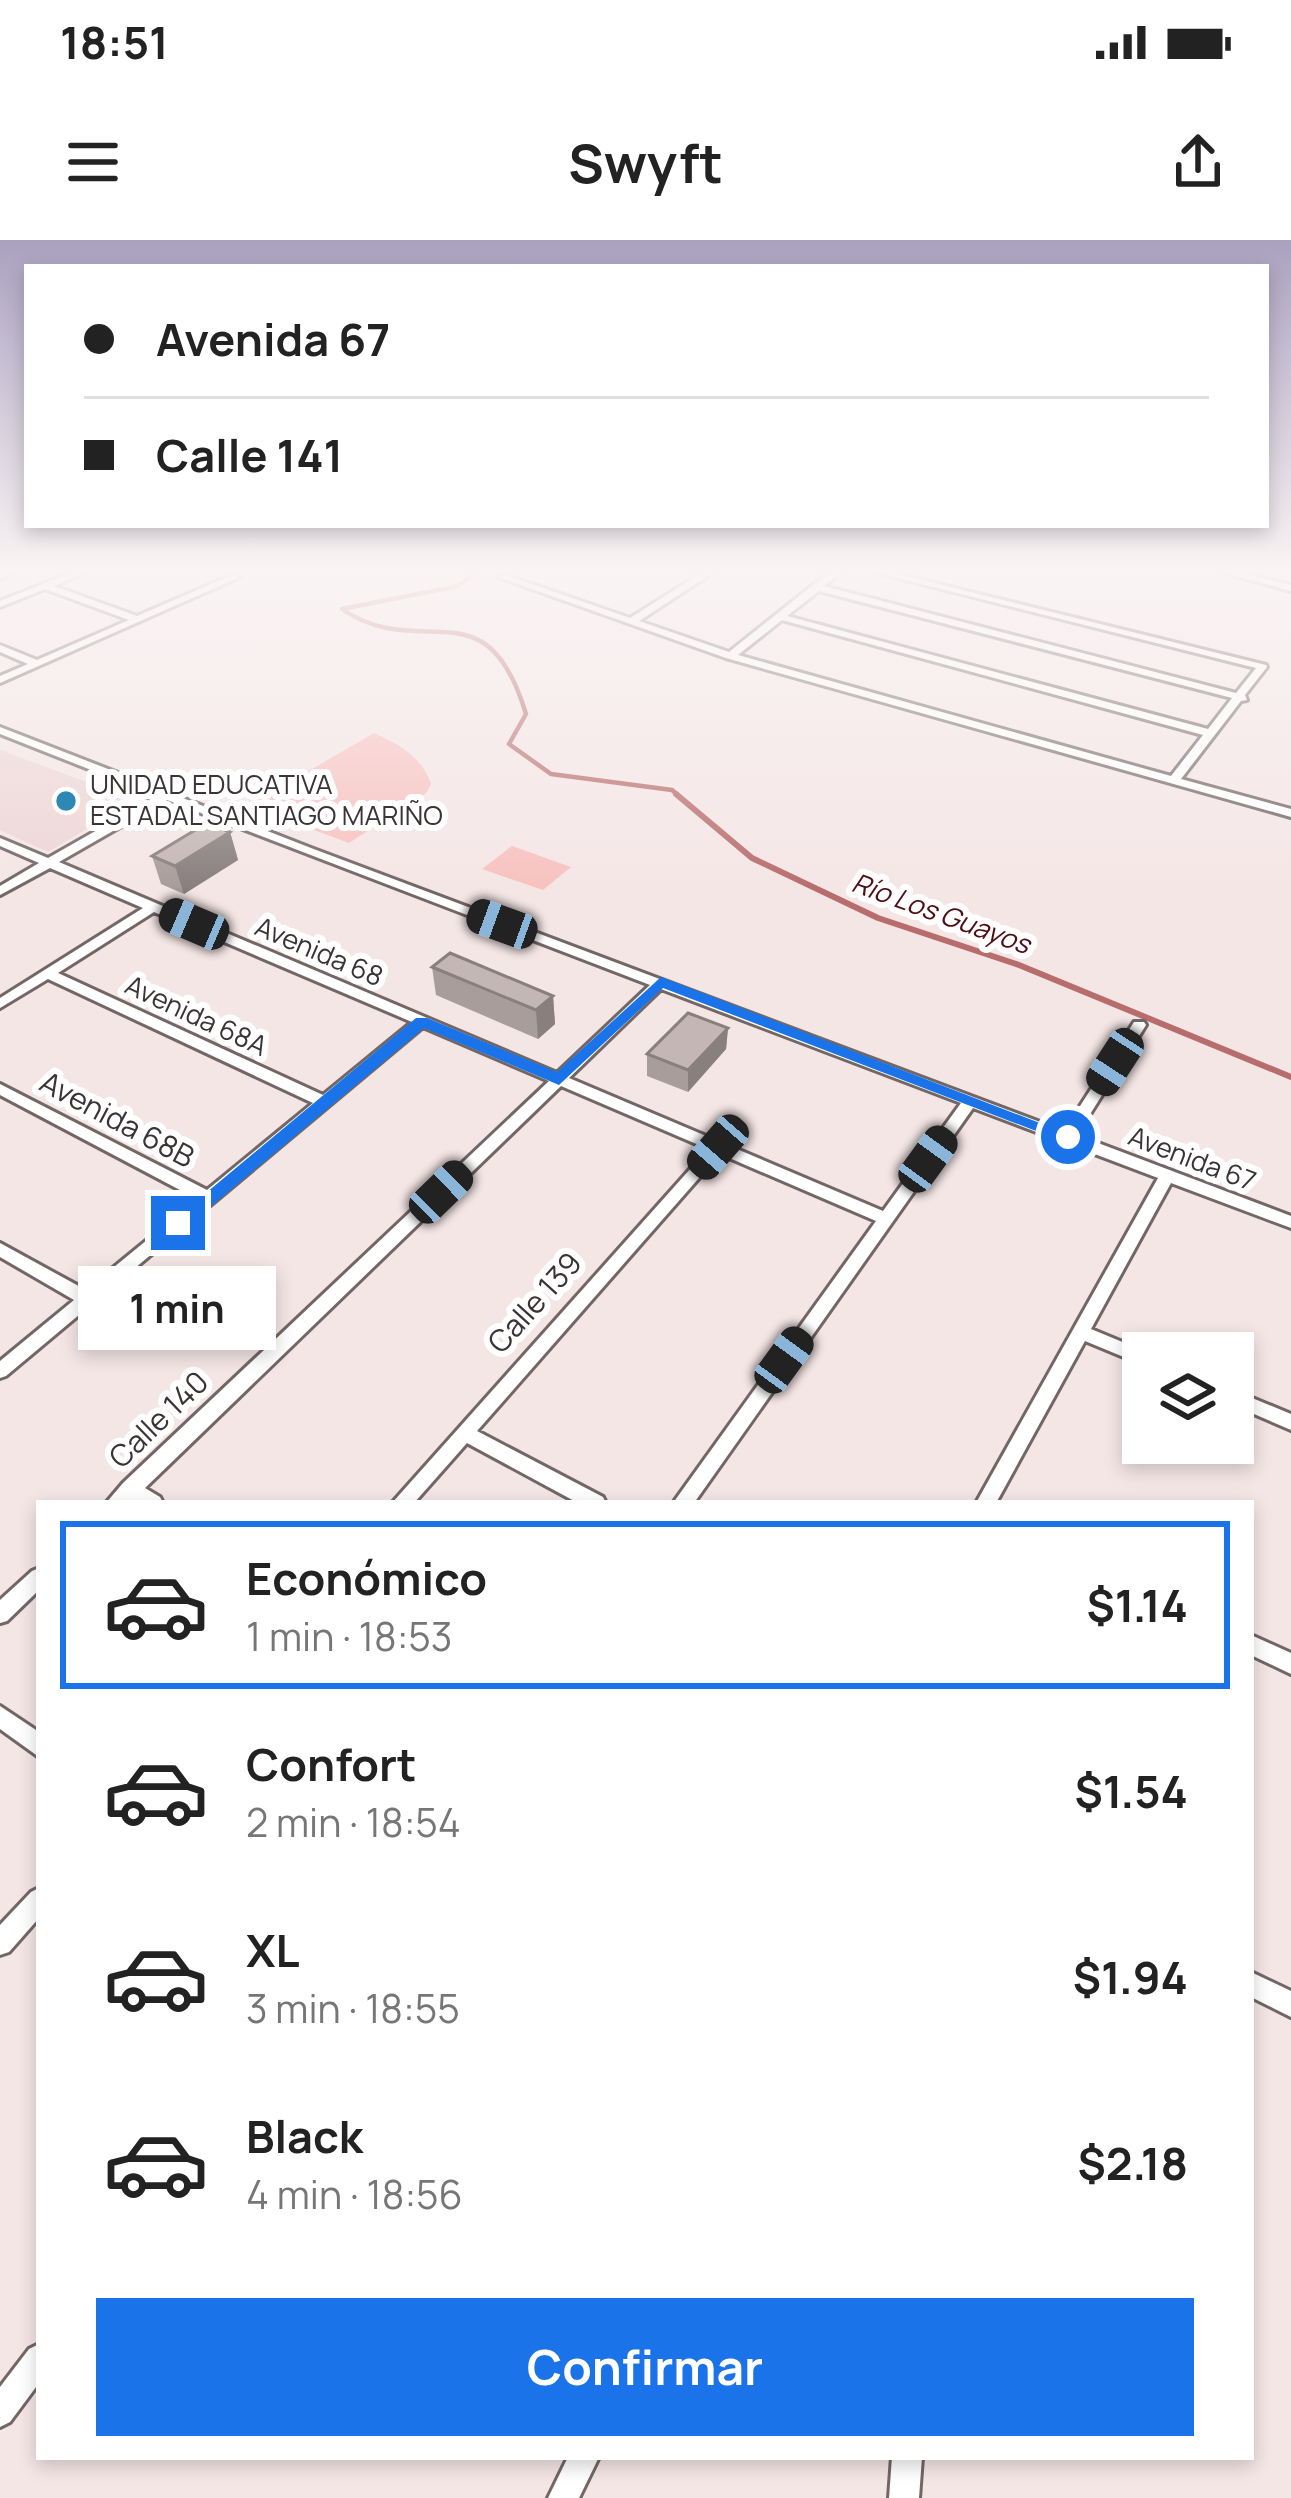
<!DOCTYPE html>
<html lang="es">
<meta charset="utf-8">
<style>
:root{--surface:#fff;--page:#f6f6f6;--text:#222;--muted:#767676;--line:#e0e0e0;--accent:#1a73e8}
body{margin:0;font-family:Manrope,sans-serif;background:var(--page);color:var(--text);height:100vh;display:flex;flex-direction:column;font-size:45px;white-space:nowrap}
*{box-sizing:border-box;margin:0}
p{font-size:39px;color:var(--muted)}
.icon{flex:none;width:66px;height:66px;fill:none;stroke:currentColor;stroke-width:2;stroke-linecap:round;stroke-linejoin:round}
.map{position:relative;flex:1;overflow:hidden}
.drawer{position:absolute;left:36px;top:1260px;width:1218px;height:960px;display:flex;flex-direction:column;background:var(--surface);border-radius:0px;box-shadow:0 6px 18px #0003}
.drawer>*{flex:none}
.banner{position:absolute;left:24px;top:24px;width:1245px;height:264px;border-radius:0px;box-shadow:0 6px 18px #0003;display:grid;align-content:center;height:264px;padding:0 60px;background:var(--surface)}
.controls{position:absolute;left:1122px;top:1092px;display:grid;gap:24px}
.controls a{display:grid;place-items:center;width:132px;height:132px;border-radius:0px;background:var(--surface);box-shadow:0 6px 18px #0003;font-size:60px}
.end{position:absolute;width:54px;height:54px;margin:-27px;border:15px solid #1a73e8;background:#fff;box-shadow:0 0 0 6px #fff}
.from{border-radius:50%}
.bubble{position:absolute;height:84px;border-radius:0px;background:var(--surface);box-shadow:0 6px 18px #0003;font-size:39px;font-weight:700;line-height:84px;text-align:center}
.car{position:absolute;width:36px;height:72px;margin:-36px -18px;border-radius:15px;box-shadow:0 0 9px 3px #0007;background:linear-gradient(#222 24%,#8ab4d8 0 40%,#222 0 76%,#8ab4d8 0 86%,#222 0)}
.banner b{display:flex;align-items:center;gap:42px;height:114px;font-size:45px}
.banner b+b{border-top:3px solid var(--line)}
.banner i{width:30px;height:30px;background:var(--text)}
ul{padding:21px 0 0;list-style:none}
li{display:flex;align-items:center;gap:36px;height:168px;margin:0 24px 18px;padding:0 36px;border:6px solid transparent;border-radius:0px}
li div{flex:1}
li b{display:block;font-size:45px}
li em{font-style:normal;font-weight:700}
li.on{border-color:var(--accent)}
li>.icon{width:108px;height:108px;stroke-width:1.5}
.cta{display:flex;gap:24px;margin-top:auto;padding:24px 60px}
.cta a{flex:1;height:138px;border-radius:0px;background:var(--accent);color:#fff;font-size:48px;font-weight:700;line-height:138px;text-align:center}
.status{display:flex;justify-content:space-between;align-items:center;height:84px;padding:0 60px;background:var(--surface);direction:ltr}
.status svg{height:33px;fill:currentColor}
header{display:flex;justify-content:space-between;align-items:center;height:156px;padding:0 60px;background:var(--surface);font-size:54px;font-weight:700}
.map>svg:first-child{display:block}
</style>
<div class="status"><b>18:51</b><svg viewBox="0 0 49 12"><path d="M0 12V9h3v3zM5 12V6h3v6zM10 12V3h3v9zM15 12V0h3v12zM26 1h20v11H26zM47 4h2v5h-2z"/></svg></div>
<header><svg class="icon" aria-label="menu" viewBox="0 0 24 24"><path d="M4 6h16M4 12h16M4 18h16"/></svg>Swyft<svg class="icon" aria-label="share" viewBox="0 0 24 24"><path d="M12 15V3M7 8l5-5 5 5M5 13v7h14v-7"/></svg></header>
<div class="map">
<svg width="1291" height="2258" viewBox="0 0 1291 2258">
<rect width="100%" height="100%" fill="#f5e6e6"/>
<!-- built -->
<path fill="#edd6d5" d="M0,510l132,49v3l-84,50 -48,-22z"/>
<!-- green -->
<g fill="#f7c2c0">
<path d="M374,493c25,11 48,24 57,51l-5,9 -77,50 -94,-35 2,-7z"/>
<path d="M512,606l59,21 -28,23 -61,-21z"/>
</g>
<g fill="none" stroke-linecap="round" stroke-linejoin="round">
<!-- stream-far1 -->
<path stroke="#b86d6d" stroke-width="4.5" d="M476,332l-18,14 -116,23c80,55 144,-28 184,105l-17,30 42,30 121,16 8,7"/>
<!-- stream -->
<path stroke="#b86d6d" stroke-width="6" d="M676,554l76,64 126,60 141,47 272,112"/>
<!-- minor casing -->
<g stroke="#736766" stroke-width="6">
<g id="minor">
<path d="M14,332l-14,7v-6z"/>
<path d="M73,332h13l-32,14 83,30 95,-41 8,2 -240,106v-7l28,-12 -28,-12v-7l37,15 92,-40 -84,-31 -45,18v-6z"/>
<path d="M703,332h11l-75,49 90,31 84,-67 18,-13h10l-17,14 412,107 20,-25 -382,-96h16l376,93 1,2 -22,28 2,5 -6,1 -60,78 110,30v8l-565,-159 -228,-81 8,-2 124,43zM819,351l413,107 -24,31 -421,-113zM782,380l421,115 -32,41 -433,-121z"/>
<path d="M1222,332h16l53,13v6z"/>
<path d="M0,487l311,121 753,283 70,-109h10l2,3 -69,110 214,81v12l-120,-45 -80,146 58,24h-6v12l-58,-24 -89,162h-20l182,-325 -185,-70 -279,395h-21l203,-282 -156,-67 -243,277 126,66 3,6h-28l-111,-60 -53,60h-22l316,-354 -147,-63 -416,402 15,9 3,6h-26l-5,-3 -3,3h-23l17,-20 426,-402 -126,-54 -417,349 -6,2v-17l74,-61 -74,-43v-14l86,47 111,-91 -197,-104v-11l207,106 106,-87 -265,-124 -48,29v-10l143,-90 -93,-40 -50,27v-9l39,-23 -39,-17v-8l48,20 109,-62 -157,-62zM167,560l483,185 -93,88 -498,-211zM154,672l258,110 -89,73 -265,-122zM661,749l300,114 -78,108 -314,-133z"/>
<path d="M1233,1150l58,24v16l-58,-25z"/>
<path d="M39,1328v22l-32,31 -7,2v-23l32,-29z"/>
<path d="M1251,1395l40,18v21l-40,-19z"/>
<path d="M0,1466l39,26v25l-39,-28z"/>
<path d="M39,1648v30l-30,34 -9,3v-30l31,-33z"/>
<path d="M1251,1732l40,19v26l-40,-20z"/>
<path d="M39,2104v39l-29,39 -10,5v-40l29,-38z"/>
<path d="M568,2217h31l-20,41h-31z"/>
<path d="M892,2217h30l-3,41h-30z"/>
</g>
</g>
<!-- minor -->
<use href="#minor" fill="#fff" fill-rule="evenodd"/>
</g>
<!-- wall -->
<g fill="#a99d9c">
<path d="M230,592l8,28 -54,34 -23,-10 -9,-28z"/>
<path d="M432,727l121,29 2,28 -17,15 -102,-44z"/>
<path d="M728,788l-2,21 -38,43 -41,-16v-22z"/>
</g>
<!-- shaded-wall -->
<g fill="#897f7f">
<path d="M230,592l8,28 -54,34 -9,-28z"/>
<path d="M553,756l2,28 -17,15 -2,-29z"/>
<path d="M728,788l-2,21 -38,43v-22z"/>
</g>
<!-- building -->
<g fill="#c4b6b5" stroke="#897f7f" stroke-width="3">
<path d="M207,583l23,9 -55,34 -23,-10z"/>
<path d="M450,713l103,43 -17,14 -104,-43z"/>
<path d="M688,773l40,15 -40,42 -41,-16z"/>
</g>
<!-- sky -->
<linearGradient id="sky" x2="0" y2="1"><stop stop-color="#aaa1c0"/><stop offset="0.51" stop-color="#faf4f4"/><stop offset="1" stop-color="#faf4f4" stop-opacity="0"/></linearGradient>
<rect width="1291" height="648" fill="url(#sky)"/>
<!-- route -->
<path fill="#1a73e8" d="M661,737l415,160 -14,4 -399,-153 -104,97 -135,-57 -239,200 -15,-5 246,-205h11l130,54z"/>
<!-- markers -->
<circle fill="#2e88b6" stroke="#fff" stroke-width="4.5" cx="66" cy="561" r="12"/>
<g text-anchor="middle" stroke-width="12" stroke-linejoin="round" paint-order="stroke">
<!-- far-poi labels -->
<g font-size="27" fill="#3a3434" stroke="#fff" text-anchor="start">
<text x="90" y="554">UNIDAD EDUCATIVA<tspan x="90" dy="31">ESTADAL SANTIAGO MARIÑO</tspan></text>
</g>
<!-- far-water labels -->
<g font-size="27" font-style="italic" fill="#4f0e14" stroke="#fff">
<text transform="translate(941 674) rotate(20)" y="9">Río Los Guayos</text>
</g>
<!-- far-street labels -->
<g font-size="27" fill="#3a3434" stroke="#fff">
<text transform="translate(319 712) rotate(23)" y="9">Avenida 68</text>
<text transform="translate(196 776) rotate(25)" y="9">Avenida 68A</text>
<text transform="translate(1192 919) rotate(21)" y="9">Avenida 67</text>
</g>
<!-- street labels -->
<g font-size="30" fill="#3a3434" stroke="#fff">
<text transform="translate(117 880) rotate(28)" y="10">Avenida 68B</text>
<text transform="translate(535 1063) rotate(-48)" y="10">Calle 139</text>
<text transform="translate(159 1180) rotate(-44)" y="10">Calle 140</text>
</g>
</g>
</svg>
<div class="controls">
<a><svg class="icon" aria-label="layers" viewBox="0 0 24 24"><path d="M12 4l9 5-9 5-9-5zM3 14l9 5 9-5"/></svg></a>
</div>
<i class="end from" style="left:1068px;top:897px"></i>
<i class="end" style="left:178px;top:983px"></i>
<div class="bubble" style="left:78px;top:1026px;width:198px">1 min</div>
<i class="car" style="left:194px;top:684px;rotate:293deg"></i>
<i class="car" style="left:502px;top:684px;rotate:290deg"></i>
<i class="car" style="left:1115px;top:822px;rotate:213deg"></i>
<i class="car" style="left:718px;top:907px;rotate:221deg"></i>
<i class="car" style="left:928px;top:919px;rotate:36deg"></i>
<i class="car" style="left:441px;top:952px;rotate:46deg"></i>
<i class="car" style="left:784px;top:1120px;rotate:36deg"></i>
<div class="banner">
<b><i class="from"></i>Avenida 67</b>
<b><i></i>Calle 141</b>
</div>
<section class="drawer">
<ul>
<li class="on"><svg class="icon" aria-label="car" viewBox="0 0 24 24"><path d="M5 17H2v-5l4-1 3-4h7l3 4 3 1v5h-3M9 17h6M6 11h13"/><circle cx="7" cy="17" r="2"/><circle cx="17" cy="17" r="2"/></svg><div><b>Económico</b><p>1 min · 18:53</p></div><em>$1.14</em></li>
<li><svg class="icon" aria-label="car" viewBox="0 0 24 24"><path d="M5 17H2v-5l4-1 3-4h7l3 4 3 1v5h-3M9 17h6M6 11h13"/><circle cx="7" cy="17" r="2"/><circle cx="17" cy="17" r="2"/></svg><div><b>Confort</b><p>2 min · 18:54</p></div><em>$1.54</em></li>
<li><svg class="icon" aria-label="car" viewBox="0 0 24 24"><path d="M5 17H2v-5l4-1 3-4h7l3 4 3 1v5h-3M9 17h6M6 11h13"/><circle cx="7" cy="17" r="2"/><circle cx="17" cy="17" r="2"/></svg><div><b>XL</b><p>3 min · 18:55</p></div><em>$1.94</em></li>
<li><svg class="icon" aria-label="car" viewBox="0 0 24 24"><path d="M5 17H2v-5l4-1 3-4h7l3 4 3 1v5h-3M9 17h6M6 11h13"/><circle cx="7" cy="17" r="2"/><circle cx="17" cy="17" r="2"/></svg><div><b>Black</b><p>4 min · 18:56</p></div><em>$2.18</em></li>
</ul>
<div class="cta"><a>Confirmar</a></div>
</section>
</div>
